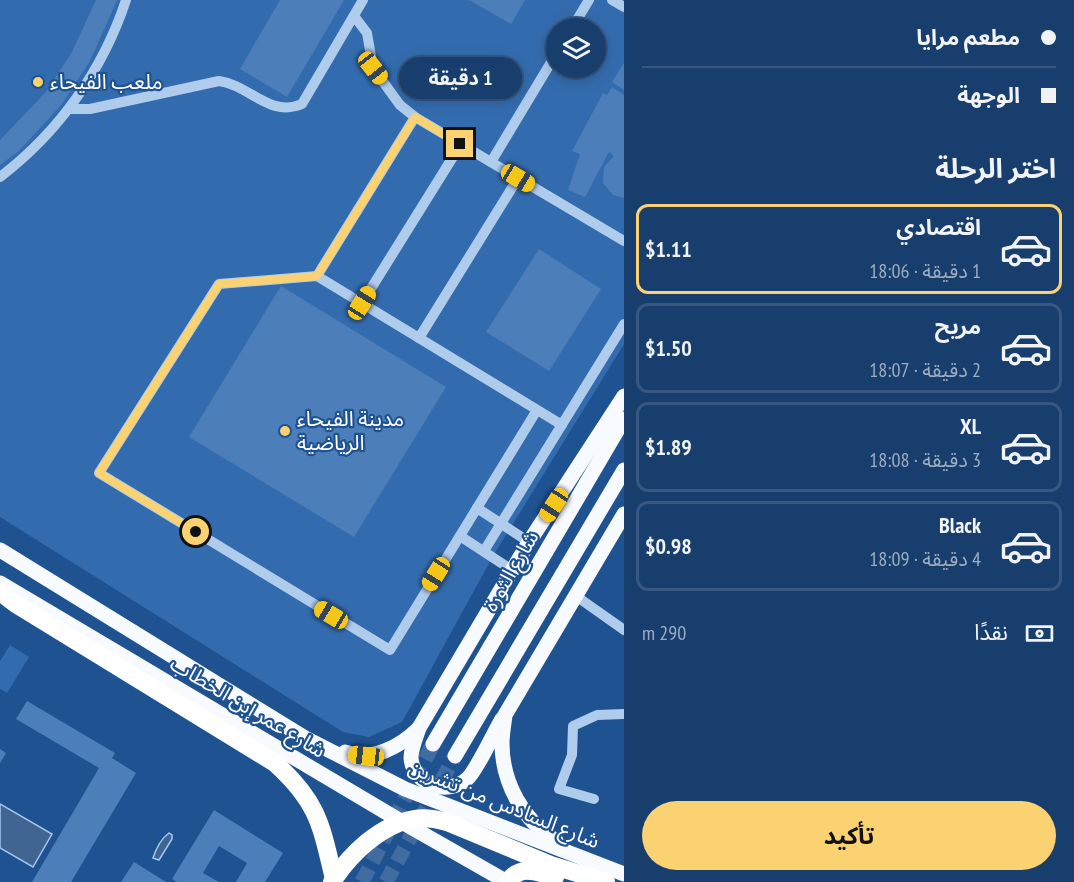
<!DOCTYPE html>
<html lang="ar">
<meta charset="utf-8">
<style>
:root{--surface:#173e6d;--page:#204572;--text:#f1f3f6;--muted:#9eaec2;--line:#365780;--accent:#fbd271}
body{margin:0;font-family:"PT Sans Narrow","Noto Sans Arabic",sans-serif;background:var(--page);color:var(--text);direction:rtl;height:100vh;display:flex;flex-direction:column;font-size:22px;white-space:nowrap}
*{box-sizing:border-box;margin:0}
p{font-size:20px;color:var(--muted)}
.icon{flex:none;width:33px;height:33px;fill:none;stroke:currentColor;stroke-width:2;stroke-linecap:round;stroke-linejoin:round}
.map{position:relative;flex:1;overflow:hidden;direction:ltr}
.drawer{display:flex;flex-direction:column;background:var(--surface);width:450px}
.drawer>*{flex:none}
.banner{display:grid;align-content:center;height:132px;padding:0 18px;background:var(--surface)}
.controls{position:absolute;left:546px;top:18px;display:grid;gap:12px}
.controls a{display:grid;place-items:center;width:60px;height:60px;border-radius:50%;background:var(--surface);box-shadow:0 3px 15px #0003,0 0 0 2px var(--line);font-size:30px}
.end{position:absolute;width:27px;height:27px;margin:-14px;border:8px solid #fbd271;background:#111;box-shadow:0 0 0 3px #111}
.from{border-radius:50%}
.bubble{position:absolute;height:42px;border-radius:21px;background:var(--surface);box-shadow:0 3px 15px #0003,0 0 0 2px var(--line);font-size:20px;font-weight:700;line-height:42px;text-align:center;direction:rtl}
.car{position:absolute;width:18px;height:36px;margin:-18px -9px;border-radius:8px;box-shadow:0 0 4px 2px #0007;background:linear-gradient(#f5c518 24%,#345 0 40%,#f5c518 0 76%,#345 0 86%,#f5c518 0)}
.banner b{display:flex;align-items:center;gap:21px;height:57px;font-size:22px}
.banner b+b{border-top:2px solid var(--line)}
.banner i{width:15px;height:15px;background:var(--text)}
ul{padding:0;list-style:none}
li{display:flex;align-items:center;gap:18px;height:90px;margin:0 12px 9px;padding:0 6px;border:3px solid var(--line);border-radius:12px}
li div{flex:1}
li b{display:block;font-size:22px}
li em{font-style:normal;font-weight:700}
li.on{border-color:var(--accent)}
li>.icon{width:54px;height:54px;stroke-width:1.5}
h2{padding:0 18px;font-size:27px;line-height:72px}
.pay{display:flex;align-items:center;gap:15px;height:66px;padding:0 18px;font-size:22px}
.pay p{margin-inline-start:auto}
.cta{display:flex;gap:12px;margin-top:auto;padding:12px 18px}
.cta a{flex:1;height:69px;border-radius:36px;background:var(--accent);color:#111;font-size:24px;font-weight:700;line-height:69px;text-align:center}
main{display:flex;flex:1;min-height:0}
.map>svg:first-child{display:block}
</style>
<main>
<section class="drawer">
<div class="banner">
<b><i class="from"></i>مطعم مرايا</b>
<b><i></i>الوجهة</b>
</div>
<h2>اختر الرحلة</h2>
<ul>
<li class="on"><svg class="icon" aria-label="car" viewBox="0 0 24 24"><path d="M5 17H2v-5l4-1 3-4h7l3 4 3 1v5h-3M9 17h6M6 11h13"/><circle cx="7" cy="17" r="2"/><circle cx="17" cy="17" r="2"/></svg><div><b>اقتصادي</b><p>1 دقيقة · 18:06</p></div><em>$1.11</em></li>
<li><svg class="icon" aria-label="car" viewBox="0 0 24 24"><path d="M5 17H2v-5l4-1 3-4h7l3 4 3 1v5h-3M9 17h6M6 11h13"/><circle cx="7" cy="17" r="2"/><circle cx="17" cy="17" r="2"/></svg><div><b>مريح</b><p>2 دقيقة · 18:07</p></div><em>$1.50</em></li>
<li><svg class="icon" aria-label="car" viewBox="0 0 24 24"><path d="M5 17H2v-5l4-1 3-4h7l3 4 3 1v5h-3M9 17h6M6 11h13"/><circle cx="7" cy="17" r="2"/><circle cx="17" cy="17" r="2"/></svg><div><b>XL</b><p>3 دقيقة · 18:08</p></div><em>$1.89</em></li>
<li><svg class="icon" aria-label="car" viewBox="0 0 24 24"><path d="M5 17H2v-5l4-1 3-4h7l3 4 3 1v5h-3M9 17h6M6 11h13"/><circle cx="7" cy="17" r="2"/><circle cx="17" cy="17" r="2"/></svg><div><b>Black</b><p>4 دقيقة · 18:09</p></div><em>$0.98</em></li>
</ul>
<div class="pay"><svg class="icon" aria-label="cash" viewBox="0 0 24 24"><path d="M3 7h18v10H3z"/><circle cx="12" cy="12" r="2"/></svg>نقدًا<p>290 m</p></div>
<div class="cta"><a>تأكيد</a></div>
</section>
<div class="map">
<svg width="624" height="882" viewBox="0 0 624 882">
<rect width="100%" height="100%" fill="#1f5291"/>
<!-- green -->
<g fill="#336cae" fill-rule="evenodd">
<path d="M0,0h624v344l-131,212 -91,166 -33,15 -26,-5 -343,-215zM556,28h40v40h-40z"/>
<path d="M10,645l19,12 -22,36 -7,-4v-28z"/>
</g>
<!-- water -->
<g fill="#416592" stroke="#a4c7ef" stroke-width="1.5">
<path d="M0,804l52,30 -19,33 -33,-19z"/>
<path d="M169,833l3,2v4l-13,21 -6,-2c3,-9 9,-20 16,-25z"/>
</g>
<!-- building -->
<g fill="#4c7eb9">
<path d="M96,0h21l-27,61 -28,43 -43,47 -19,14v-25l46,-48 26,-40z"/>
<path d="M280,0h64l-57,97 -47,-28z"/>
<path d="M469,0h56l-14,24z"/>
<path d="M624,63v27l-12,-8z"/>
<path d="M612,87l12,8v103l-11,-3 -10,-12 1,-16 10,-11 -5,-4 -24,45 -17,-7 12,-36 -8,-3 31,-58 4,2z"/>
<path d="M539,249l62,40 -52,82 -63,-39z"/>
<path d="M281,286l165,101 -92,150 -165,-100z"/>
<path d="M27,701l88,52 -3,5 24,15 -65,109h-39l67,-114 -83,-49z"/>
<path d="M0,749l6,4 -6,10z"/>
<path d="M214,810l69,43 -18,29h-29l11,-19 -28,-17 -16,27 16,9h-42l-5,-3z"/>
<path d="M134,862l32,20h-45z"/>
</g>
<g fill="none" stroke-linecap="round" stroke-linejoin="round">
<!-- major-tunnel -->
<g stroke="#416ca2" stroke-width="15" stroke-dasharray="15 8" stroke-linecap="butt">
<path d="M362,882l71,-138"/>
<path d="M386,882l69,-126"/>
</g>
<!-- minor -->
<g stroke="#b0cced" stroke-width="10">
<path d="M612,0l12,7"/>
<path d="M354,16l13,17 6,35 27,37 15,12 209,124"/>
<path d="M572,28l17,-28"/>
<path d="M70,109h20l129,-28c31,4 50,37 83,23l61,-104"/>
<path d="M491,162l65,-108"/>
<path d="M0,177c59,-45 103,-107 126,-177"/>
<path d="M317,276l98,-159"/>
<path d="M362,303l99,-159"/>
<path d="M419,338l99,-160"/>
<path d="M537,410l-147,240 -291,-177 120,-189 98,-8 245,149"/>
<path d="M477,508l52,34"/>
<path d="M460,536l52,34"/>
<path d="M484,551l140,-227"/>
<path d="M576,596l48,34"/>
<path d="M594,799l-35,-10 13,-34 1,-29 24,-11 27,-1"/>
</g>
<!-- major -->
<g stroke="#f7faff" stroke-width="15">
<path d="M0,550l305,188 100,51 219,85"/>
<path d="M0,583l409,243 98,56"/>
<path d="M418,731c-3,9 -7,18 -7,27 2,27 37,38 56,21 8,-6 28,-48 35,-60"/>
<path d="M433,744l191,-325"/>
<path d="M345,752c27,10 55,-5 74,-24l110,-186 95,-146"/>
<path d="M455,756l169,-286"/>
<path d="M556,841c-33,-21 -54,-58 -54,-98 0,-9 2,-18 3,-28l119,-201"/>
</g>
<!-- highway -->
<g stroke="#fff" stroke-width="18">
<path d="M0,592l16,12 259,159c43,39 46,61 59,116"/>
<path d="M332,882c18,-28 48,-57 82,-63 11,-2 22,0 33,3l104,43 55,17"/>
<path d="M508,882c12,-18 29,-10 47,-5"/>
</g>
</g>
<g fill="none" stroke-linecap="round" stroke-linejoin="round">
<!-- route -->
<path stroke="#fbd271" stroke-width="8" d="M196,532l-97,-59 120,-189 98,-8 98,-159 45,27"/>
</g>
<!-- markers -->
<g fill="#fbd271" stroke="#1f5291" stroke-width="2">
<circle cx="38" cy="82" r="6"/>
<circle cx="285" cy="431" r="6"/>
</g>
<g text-anchor="middle" stroke-width="4.5" stroke-linejoin="round" paint-order="stroke">
<!-- poi labels -->
<g font-size="21" fill="#fff" stroke="#1f5291" text-anchor="start">
<text x="50" y="89">ملعب الفيحاء</text>
<text x="297" y="426">مدينة الفيحاء<tspan x="297" dy="24">الرياضية</tspan></text>
</g>
<!-- street labels -->
<g font-size="21" fill="#fff" stroke="#1f5291">
<text transform="translate(511 571) rotate(-60)" y="7">شارع الثورة</text>
<text transform="translate(248 707) rotate(31)" y="7">شارع عمر إبن الخطاب</text>
<text transform="translate(504 804) rotate(22)" y="7">شارع السادس من تشرين</text>
</g>
</g>
</svg>
<div class="controls">
<a><svg class="icon" aria-label="layers" viewBox="0 0 24 24"><path d="M12 4l9 5-9 5-9-5zM3 14l9 5 9-5"/></svg></a>
</div>
<i class="end from" style="left:196px;top:532px"></i>
<i class="end" style="left:460px;top:144px"></i>
<div class="bubble" style="left:399px;top:57px;width:123px">1 دقيقة</div>
<i class="car" style="left:373px;top:68px;rotate:142deg"></i>
<i class="car" style="left:518px;top:178px;rotate:121deg"></i>
<i class="car" style="left:362px;top:303px;rotate:32deg"></i>
<i class="car" style="left:554px;top:505px;rotate:213deg"></i>
<i class="car" style="left:436px;top:574px;rotate:212deg"></i>
<i class="car" style="left:331px;top:615px;rotate:301deg"></i>
<i class="car" style="left:366px;top:756px;rotate:277deg"></i>
</div>
</main>
